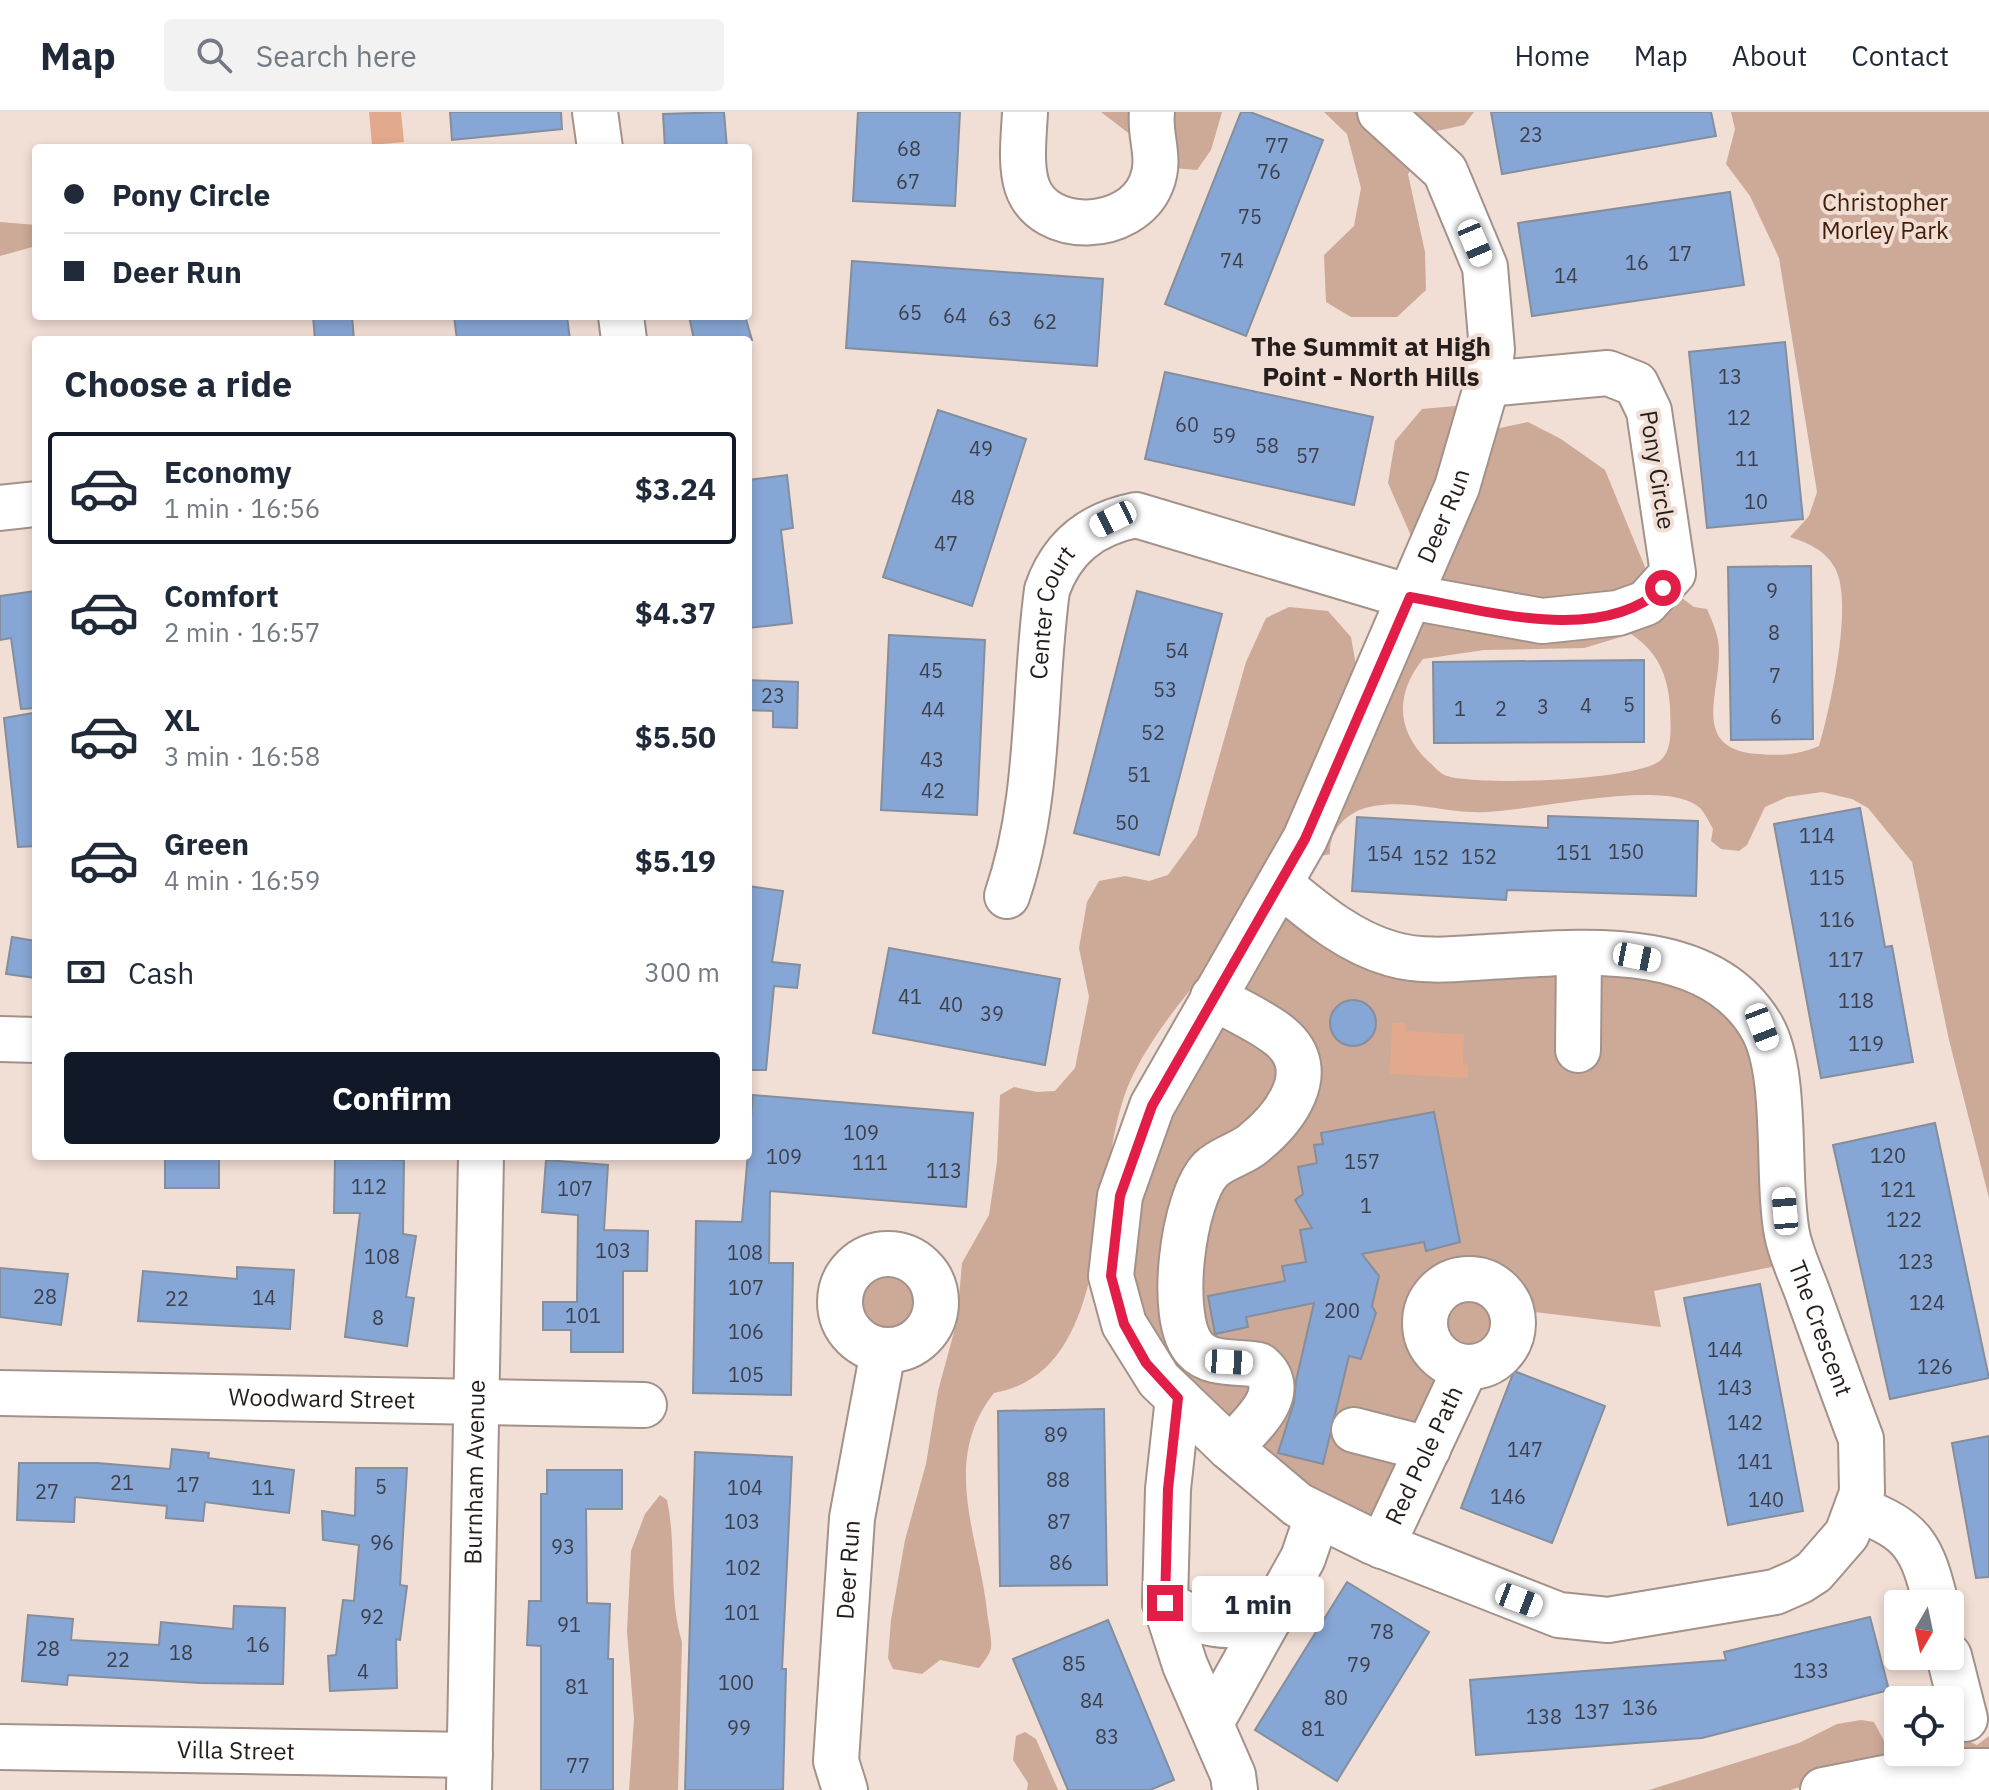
<!DOCTYPE html>
<meta charset="utf-8">
<style>
:root{--surface:#fff;--page:#f2f2f3;--text:#1f2937;--muted:#747a83;--line:#e0e1e3;--accent:#111827}
body{margin:0;font-family:"IBM Plex Sans",sans-serif;background:var(--page);color:var(--text);height:100vh;display:flex;flex-direction:column;font-size:30px;white-space:nowrap}
*{box-sizing:border-box;margin:0}
p{font-size:26px;color:var(--muted)}
.icon{flex:none;width:44px;height:44px;fill:none;stroke:currentColor;stroke-width:2;stroke-linecap:round;stroke-linejoin:round}
.map{position:relative;flex:1;overflow:hidden}
.drawer{position:absolute;left:32px;top:224px;width:720px;height:824px;display:flex;flex-direction:column;background:var(--surface);border-radius:8px;box-shadow:0 4px 12px #0003}
.drawer>*{flex:none}
.banner{position:absolute;left:32px;top:32px;width:720px;height:176px;border-radius:8px;box-shadow:0 4px 12px #0003;display:grid;align-content:center;height:176px;padding:0 32px;background:var(--surface)}
.needle{width:52px;rotate:189deg}
.tools{position:absolute;left:1884px;top:1478px;display:grid;gap:16px}
.tools a{display:grid;place-items:center;width:80px;height:80px;border-radius:8px;background:var(--surface);box-shadow:0 4px 12px #0003;font-size:40px}
.end{position:absolute;width:36px;height:36px;margin:-18px;border:10px solid #e11d48;background:#fff;box-shadow:0 0 0 4px #fff}
.from{border-radius:50%}
.bubble{position:absolute;height:56px;border-radius:8px;background:var(--surface);box-shadow:0 4px 12px #0003;font-size:26px;font-weight:700;line-height:56px;text-align:center}
.car{position:absolute;width:24px;height:48px;margin:-24px -12px;border-radius:10px;box-shadow:0 0 6px 2px #0007;background:linear-gradient(#fff 24%,#345 0 40%,#fff 0 76%,#345 0 86%,#fff 0)}
.banner b{display:flex;align-items:center;gap:28px;height:76px;font-size:30px}
.banner b+b{border-top:2px solid var(--line)}
.banner i{width:20px;height:20px;background:var(--text)}
ul{padding:0;list-style:none}
li{display:flex;align-items:center;gap:24px;height:112px;margin:0 16px 12px;padding:0 16px;border:4px solid transparent;border-radius:8px}
li div{flex:1}
li b{display:block;font-size:30px}
li em{font-style:normal;font-weight:700}
li.current{border-color:var(--accent)}
li>.icon{width:72px;height:72px;stroke-width:1.5}
h2{padding:0 32px;font-size:36px;line-height:96px}
.pay{display:flex;align-items:center;gap:20px;height:88px;padding:0 32px;font-size:30px}
.pay p{margin-inline-start:auto}
.button{display:flex;gap:16px;margin-top:auto;padding:16px 32px}
.button a{flex:1;height:92px;border-radius:8px;background:var(--accent);color:#fff;font-size:32px;font-weight:700;line-height:92px;text-align:center}
header{display:flex;align-items:center;gap:48px;box-sizing:border-box;height:112px;padding:0 40px;background:var(--surface);border-bottom:2px solid var(--line)}
header strong{font-size:38px}
nav{display:flex;gap:44px;margin-inline-start:auto;font-size:28px}
.search{width:560px;height:72px;background:var(--page);display:flex;align-items:center;gap:20px;box-sizing:border-box;padding:0 28px;border-radius:8px;color:var(--muted);font-size:30px}
.map>svg:first-child{display:block}
</style>
<header>
<strong>Map</strong>
<div class="search"><svg class="icon" aria-label="search" viewBox="0 0 24 24"><circle cx="10" cy="10" r="6"/><path d="M15 15l6 6"/></svg>Search here</div>
<nav><a>Home</a><a>Map</a><a>About</a><a>Contact</a></nav>
</header>
<div class="map">
<svg width="1989" height="1678" viewBox="0 0 1989 1678">
<rect width="100%" height="100%" fill="#f1ded5"/>
<!-- green -->
<g fill="#cda997" fill-rule="evenodd">
<path d="M1101,0h121l-11,38 -14,20 -23,-2z"/>
<path d="M1324,0h150l-10,13 -32,7 -24,42 17,78 1,38 -29,27h-46l-25,-15 -2,-47 30,-29 7,-38 -14,-54z"/>
<path d="M1731,0h258v1086l-40,-158 -37,-178 -44,-54 -16,-9 -30,-7 -35,5 -22,10 -18,38 -8,6 -18,-2 -10,-8 2,-12c-4,-7 -8,-16 -13,-21 -35,-33 -179,7 -228,4 -32,-1 -65,-12 -98,-6 -25,4 -45,22 -44,48 -7,2 -18,2 -24,6 -18,12 -41,46 -57,63 -41,46 -87,95 -115,150 -48,92 -12,297 -140,320 -54,68 -15,143 -7,218 1,11 5,26 4,37 -1,6 -8,15 -12,20l-39,-8 -18,14 -29,-5 -5,-11 3,-38 14,-80 21,-76 12,-73 19,-70 5,-58 27,-48 8,-53 3,-67 14,-8 23,5 18,-1 20,-23 14,-71 -10,-49 8,-46 12,-21 26,-5 24,5 19,-6 29,-40 49,-173 20,-44 23,-11 39,4 23,26 6,34 72,-94 -41,-94 7,-42 27,-32 33,-3 35,24 38,-8 33,17 44,31 42,102 47,35 13,2c6,14 12,27 12,42 1,43 -29,98 39,103 24,2 39,1 61,-8 11,-37 35,-144 16,-178 -10,-18 -27,-25 -45,-31l19,-21 8,-24 -38,-234 -29,-62 -24,-32 9,-35zM1631,522c26,17 37,41 39,72 0,16 4,40 -8,53 -20,22 -184,27 -215,17 -7,-2 -13,-10 -19,-15 -32,-31 -33,-67 -5,-102l61,-9 100,-2z"/>
<path d="M0,110l36,3v21l-36,10z"/>
<path d="M1280,772l82,60 207,9 177,51 50,258 -142,29 7,36 -151,-18c6,26 -5,45 -29,56l-99,181 -236,-183 -26,-167z"/>
<circle cx="888" cy="1190" r="48"/>
<path d="M660,1383l7,5c10,46 1,96 15,142l-4,148h-49l5,-71 -7,-88 4,-80 14,-37z"/>
<path d="M1861,1608l13,2 19,36 5,-13v7h52v-19l27,12 12,-9v31l-160,12 -39,11h-141l150,-47 38,-19z"/>
<path d="M1025,1620l11,7 22,51h-31l1,-7 -15,-23 3,-24z"/>
</g>
<!-- water -->
<g fill="#e2a98c">
<path d="M369,0h32l3,30 -32,3z"/>
<path d="M1392,911h13v8l59,3 -1,30 5,1v13l-78,-4z"/>
</g>
<!-- building -->
<g fill="#86a6d5" stroke="#848e9c" stroke-width="2">
<path d="M450,0h111l1,17 -110,11z"/>
<path d="M724,0l3,36h-62l-2,-34z"/>
<path d="M858,0h102l-5,94 -102,-5z"/>
<path d="M1241,0h9l73,28 -77,196 -81,-32z"/>
<path d="M1491,0h220l5,24 -214,38z"/>
<path d="M1730,80l14,93 -212,31 -14,-93z"/>
<path d="M852,149l251,18 -6,87 -251,-18z"/>
<path d="M313,204h39l2,24h-39z"/>
<path d="M454,204h113l3,24h-113z"/>
<path d="M689,204h56l7,24h-58z"/>
<path d="M1785,230l18,177 -96,9 -18,-176z"/>
<path d="M1165,260l208,45 -19,88 -209,-46z"/>
<path d="M938,298l88,29 -54,167 -89,-29z"/>
<path d="M787,363l6,53 -12,2 11,93 -44,5v-148z"/>
<path d="M1811,454l2,173 -82,1 -3,-173z"/>
<path d="M36,479v117l-15,1 -10,-71 -11,2v-44z"/>
<path d="M1137,479l85,23 -63,241 -85,-22z"/>
<path d="M889,523l96,5 -8,175 -96,-5z"/>
<path d="M1644,548v82l-210,1 -1,-81z"/>
<path d="M748,568l50,2 -1,46 -24,-1v-16l-25,-1z"/>
<path d="M33,601l3,22v111l-18,1 -14,-129z"/>
<path d="M1860,696l25,139 7,-1 21,116 -92,16 -47,-254z"/>
<path d="M1548,704l150,5 -2,75 -189,-6 -1,10 -154,-9 5,-74 191,11z"/>
<path d="M748,774l35,5 -11,71 28,3 -3,23 -23,-2 -8,84h-18z"/>
<path d="M12,825l24,4v37l-30,-4z"/>
<path d="M889,836l171,31 -15,86 -172,-32z"/>
<circle cx="1353" cy="911" r="23"/>
<path d="M753,983l220,18 -7,94 -196,-16 -1,72h24l-2,132 -98,-2 3,-172 46,1z"/>
<path d="M1434,1000l26,130 -34,9 -2,-9 -62,12 17,22 -7,30 4,7 -15,46 -12,-3 -26,108 -45,-11 16,-51 2,-21 18,-78 -68,14 2,10 -33,7 -7,-38 77,-15 -3,-15 24,-4 -6,-32 12,-2 -17,-28 8,-6 -5,-27 19,-4 -3,-18 9,-1 -2,-11z"/>
<path d="M1935,1011l54,255 -99,21 -57,-254z"/>
<rect x="165" y="1044" width="54" height="32"/>
<path d="M335,1047l69,1 -1,74 13,2 -10,61 8,1 -7,48 -62,-9 15,-124h-26z"/>
<path d="M546,1048l62,5 -4,65 44,1 -1,40h-24v81h-52v-22h-28v-28h34l1,-87 -36,-3z"/>
<path d="M237,1155l57,3 -4,59 -152,-8 5,-50 94,8z"/>
<path d="M0,1156l68,6 -7,51 -61,-8z"/>
<path d="M1760,1172l43,227 -75,14 -44,-227z"/>
<path d="M1514,1259l91,35 -53,137 -91,-35z"/>
<path d="M1104,1297l3,176 -107,1 -2,-175z"/>
<path d="M1989,1324v141l-13,1 -24,-135z"/>
<path d="M172,1337l37,4 -1,5 86,12 -5,43 -84,-11 -2,19 -37,-3 1,-12 -92,-9 -1,25 -57,-2 2,-57h78l73,6z"/>
<path d="M695,1340l97,5 -10,212h4l-3,121h-98z"/>
<path d="M356,1356h51l-7,117 7,1 -7,54 -4,-1 1,49 -67,3 -2,-35 8,-1 7,-55 11,1 5,-56 -36,-5 -1,-29 33,5z"/>
<path d="M547,1358h75v39h-36l1,94 23,1 -2,55h5v131h-72v-144l-14,-1 2,-44h12v-107h6z"/>
<path d="M1347,1470l82,50 -92,149 -82,-51z"/>
<path d="M234,1494l51,2 -2,76 -83,-1 -132,-8 -1,10 -45,-4 6,-66 45,4 -2,21 88,5 2,-23 72,7z"/>
<path d="M1870,1505l19,73 -187,48 -226,17 -6,-75 256,-20 -2,-8z"/>
<path d="M1108,1508l66,160 -24,10h-82l-55,-131z"/>
</g>
<g fill="none" stroke-linecap="round" stroke-linejoin="round">
<!-- minor casing -->
<g stroke="#a39289" stroke-width="48">
<g id="minor">
<path d="M595,0l5,36"/>
<path d="M1025,0c-1,23 -5,52 2,74 17,51 104,47 124,-2 11,-26 -2,-46 1,-72"/>
<path d="M621,204l3,24"/>
<path d="M0,396l36,-4"/>
<path id="s1" d="M1280,772c35,29 69,58 112,70 31,9 65,5 96,3 89,-5 220,-21 273,69 28,46 15,151 26,208 4,21 15,43 22,63 17,47 34,95 52,142l1,54 -15,41 -33,38 -14,9 -25,11 -167,28 -49,-5 -186,-73 -75,-37 -68,-57 -71,-68 -35,-56 -13,-48 9,-80 32,-90 153,-267 152,-352 30,-103 5,-34 -7,-83 -40,-96 -65,-59"/>
<path id="s2" d="M1007,784c34,-99 26,-203 40,-306 15,-43 44,-66 89,-75l274,82 132,24 76,-8 28,-10 27,-30 -24,-162 -13,-27 -28,-11 -121,11"/>
<path d="M1213,885c22,13 49,24 68,40 41,35 2,83 -28,107 -12,10 -31,14 -42,25 -28,28 -44,150 -16,180 15,17 43,12 64,16 34,27 -10,62 -29,83"/>
<path d="M0,927l36,1"/>
<path d="M1578,938l1,-96"/>
<circle cx="888" cy="1190" r="48"/>
<circle cx="1469" cy="1211" r="44"/>
<path id="s3" d="M0,1281l644,12"/>
<path d="M1178,1286l-10,91 -3,114 20,62 48,110 2,15"/>
<path d="M1354,1318l74,19"/>
<path d="M1857,1397c57,21 65,38 79,95"/>
<path id="s4" d="M1382,1434l84,-179"/>
<path d="M1165,1491c35,22 64,29 105,15"/>
<path d="M1949,1544l16,63"/>
<path d="M1211,1611l92,-165 14,-41"/>
<path id="s5" d="M0,1635l470,8"/>
<path id="s6" d="M469,1678l12,-634"/>
<path id="s7" d="M845,1678l-9,-29 16,-243 31,-167"/>
<path d="M1823,1678l96,-19h70"/>
</g>
</g>
<!-- minor -->
<use href="#minor" stroke="#fff" stroke-width="44"/>
</g>
<g fill="none" stroke-linecap="round" stroke-linejoin="round">
<!-- route -->
<path stroke="#e11d48" stroke-width="10" d="M1165,1491l3,-114 10,-91 -32,-35 -22,-39 -13,-48 9,-80 32,-90 153,-267 105,-242c75,13 190,49 253,-9"/>
</g>
<g text-anchor="middle" stroke-width="8" stroke-linejoin="round" paint-order="stroke">
<!-- number labels -->
<g font-size="20" fill="#3d404a">
<text x="1531" y="30">23</text>
<text x="1277" y="41">77</text>
<text x="909" y="44">68</text>
<text x="1269" y="67">76</text>
<text x="908" y="77">67</text>
<text x="1250" y="112">75</text>
<text x="1680" y="149">17</text>
<text x="1232" y="156">74</text>
<text x="1637" y="158">16</text>
<text x="1566" y="171">14</text>
<text x="910" y="208">65</text>
<text x="955" y="211">64</text>
<text x="1000" y="214">63</text>
<text x="1045" y="217">62</text>
<text x="1730" y="272">13</text>
<text x="1739" y="313">12</text>
<text x="1187" y="320">60</text>
<text x="1224" y="331">59</text>
<text x="1267" y="341">58</text>
<text x="981" y="344">49</text>
<text x="1308" y="351">57</text>
<text x="1747" y="354">11</text>
<text x="963" y="393">48</text>
<text x="1756" y="397">10</text>
<text x="946" y="439">47</text>
<text x="1772" y="486">9</text>
<text x="1774" y="528">8</text>
<text x="1177" y="546">54</text>
<text x="931" y="566">45</text>
<text x="1775" y="571">7</text>
<text x="1165" y="585">53</text>
<text x="773" y="591">23</text>
<text x="1629" y="600">5</text>
<text x="1586" y="601">4</text>
<text x="1543" y="602">3</text>
<text x="1460" y="604">1</text>
<text x="1501" y="604">2</text>
<text x="933" y="605">44</text>
<text x="1776" y="612">6</text>
<text x="1153" y="628">52</text>
<text x="932" y="655">43</text>
<text x="1139" y="670">51</text>
<text x="933" y="686">42</text>
<text x="1127" y="718">50</text>
<text x="1817" y="731">114</text>
<text x="1626" y="747">150</text>
<text x="1574" y="748">151</text>
<text x="1385" y="749">154</text>
<text x="1479" y="752">152</text>
<text x="1431" y="753">152</text>
<text x="1827" y="773">115</text>
<text x="1837" y="815">116</text>
<text x="1846" y="855">117</text>
<text x="910" y="892">41</text>
<text x="1856" y="896">118</text>
<text x="951" y="900">40</text>
<text x="992" y="909">39</text>
<text x="1866" y="939">119</text>
<text x="861" y="1028">109</text>
<text x="1888" y="1051">120</text>
<text x="784" y="1052">109</text>
<text x="1362" y="1057">157</text>
<text x="870" y="1058">111</text>
<text x="944" y="1066">113</text>
<text x="369" y="1082">112</text>
<text x="575" y="1084">107</text>
<text x="1898" y="1085">121</text>
<text x="1366" y="1101">1</text>
<text x="1904" y="1115">122</text>
<text x="613" y="1146">103</text>
<text x="745" y="1148">108</text>
<text x="382" y="1152">108</text>
<text x="1916" y="1157">123</text>
<text x="746" y="1183">107</text>
<text x="45" y="1192">28</text>
<text x="264" y="1193">14</text>
<text x="177" y="1194">22</text>
<text x="1927" y="1198">124</text>
<text x="1342" y="1206">200</text>
<text x="583" y="1211">101</text>
<text x="378" y="1213">8</text>
<text x="746" y="1227">106</text>
<text x="1725" y="1245">144</text>
<text x="1935" y="1262">126</text>
<text x="746" y="1270">105</text>
<text x="1735" y="1283">143</text>
<text x="1745" y="1318">142</text>
<text x="1056" y="1330">89</text>
<text x="1525" y="1345">147</text>
<text x="1755" y="1357">141</text>
<text x="1058" y="1375">88</text>
<text x="122" y="1378">21</text>
<text x="188" y="1380">17</text>
<text x="381" y="1382">5</text>
<text x="263" y="1383">11</text>
<text x="745" y="1383">104</text>
<text x="47" y="1387">27</text>
<text x="1508" y="1392">146</text>
<text x="1766" y="1395">140</text>
<text x="742" y="1417">103</text>
<text x="1059" y="1417">87</text>
<text x="382" y="1438">96</text>
<text x="563" y="1442">93</text>
<text x="1061" y="1458">86</text>
<text x="743" y="1463">102</text>
<text x="742" y="1508">101</text>
<text x="372" y="1512">92</text>
<text x="569" y="1520">91</text>
<text x="1382" y="1527">78</text>
<text x="258" y="1540">16</text>
<text x="48" y="1544">28</text>
<text x="181" y="1548">18</text>
<text x="118" y="1555">22</text>
<text x="1074" y="1559">85</text>
<text x="1359" y="1560">79</text>
<text x="1811" y="1566">133</text>
<text x="363" y="1567">4</text>
<text x="736" y="1578">100</text>
<text x="577" y="1582">81</text>
<text x="1336" y="1593">80</text>
<text x="1092" y="1596">84</text>
<text x="1640" y="1603">136</text>
<text x="1592" y="1607">137</text>
<text x="1544" y="1612">138</text>
<text x="739" y="1623">99</text>
<text x="1313" y="1624">81</text>
<text x="1107" y="1632">83</text>
<text x="578" y="1661">77</text>
</g>
<!-- park labels -->
<g font-size="24" fill="#421d07" stroke="#f1ded5">
<text x="1885" y="99">Christopher<tspan x="1885" dy="28">Morley Park</tspan></text>
</g>
<!-- street labels -->
<g font-size="24" fill="#251e1b" stroke="#f1ded5">
<text transform="translate(1657 358) rotate(81)" y="8">Pony Circle</text>
<text dy="8" stroke="none"><textPath href="#s1" startOffset="2788">Deer Run</textPath></text>
<text dy="8" stroke="none"><textPath href="#s2" startOffset="288">Center Court</textPath></text>
<text dy="8" stroke="none"><textPath href="#s1" startOffset="838">The Crescent</textPath></text>
<text dy="8" stroke="none"><textPath href="#s3" startOffset="322">Woodward Street</textPath></text>
<text dy="8" stroke="none"><textPath href="#s4" startOffset="100">Red Pole Path</textPath></text>
<text dy="8" stroke="none"><textPath href="#s6" startOffset="318">Burnham Avenue</textPath></text>
<text dy="8" stroke="none"><textPath href="#s7" startOffset="222">Deer Run</textPath></text>
<text dy="8" stroke="none"><textPath href="#s5" startOffset="236">Villa Street</textPath></text>
</g>
<!-- neighbourhood labels -->
<g font-size="26" font-weight="bold" fill="#251e1b" stroke="#f1ded5">
<text x="1371" y="244">The Summit at High<tspan x="1371" dy="30">Point - North Hills</tspan></text>
</g>
</g>
</svg>
<div class="tools">
<a><svg class="needle" viewBox="-14 -14 28 28"><path d="M0-13l5 13h-10z" fill="#e53935"/><path d="M0 13l5-13h-10z" fill="#747a83"/></svg></a>
<a><svg class="icon" aria-label="locate" viewBox="0 0 24 24"><circle cx="12" cy="12" r="6"/><path d="M12 2v4M12 18v4M2 12h4M18 12h4"/></svg></a>
</div>
<i class="end from" style="left:1663px;top:476px"></i>
<i class="end" style="left:1165px;top:1491px"></i>
<div class="bubble" style="left:1192px;top:1464px;width:132px">1 min</div>
<i class="car" style="left:1475px;top:131px;rotate:157deg"></i>
<i class="car" style="left:1113px;top:407px;rotate:244deg"></i>
<i class="car" style="left:1637px;top:845px;rotate:101deg"></i>
<i class="car" style="left:1762px;top:915px;rotate:159deg"></i>
<i class="car" style="left:1785px;top:1099px;rotate:355deg"></i>
<i class="car" style="left:1229px;top:1250px;rotate:93deg"></i>
<i class="car" style="left:1519px;top:1488px;rotate:111deg"></i>
<div class="banner">
<b><i class="from"></i>Pony Circle</b>
<b><i></i>Deer Run</b>
</div>
<section class="drawer">
<h2>Choose a ride</h2>
<ul>
<li class="current"><svg class="icon" aria-label="car" viewBox="0 0 24 24"><path d="M5 17H2v-5l4-1 3-4h7l3 4 3 1v5h-3M9 17h6M6 11h13"/><circle cx="7" cy="17" r="2"/><circle cx="17" cy="17" r="2"/></svg><div><b>Economy</b><p>1 min · 16:56</p></div><em>$3.24</em></li>
<li><svg class="icon" aria-label="car" viewBox="0 0 24 24"><path d="M5 17H2v-5l4-1 3-4h7l3 4 3 1v5h-3M9 17h6M6 11h13"/><circle cx="7" cy="17" r="2"/><circle cx="17" cy="17" r="2"/></svg><div><b>Comfort</b><p>2 min · 16:57</p></div><em>$4.37</em></li>
<li><svg class="icon" aria-label="car" viewBox="0 0 24 24"><path d="M5 17H2v-5l4-1 3-4h7l3 4 3 1v5h-3M9 17h6M6 11h13"/><circle cx="7" cy="17" r="2"/><circle cx="17" cy="17" r="2"/></svg><div><b>XL</b><p>3 min · 16:58</p></div><em>$5.50</em></li>
<li><svg class="icon" aria-label="car" viewBox="0 0 24 24"><path d="M5 17H2v-5l4-1 3-4h7l3 4 3 1v5h-3M9 17h6M6 11h13"/><circle cx="7" cy="17" r="2"/><circle cx="17" cy="17" r="2"/></svg><div><b>Green</b><p>4 min · 16:59</p></div><em>$5.19</em></li>
</ul>
<div class="pay"><svg class="icon" aria-label="cash" viewBox="0 0 24 24"><path d="M3 7h18v10H3z"/><circle cx="12" cy="12" r="2"/></svg>Cash<p>300 m</p></div>
<div class="button"><a>Confirm</a></div>
</section>
</div>
